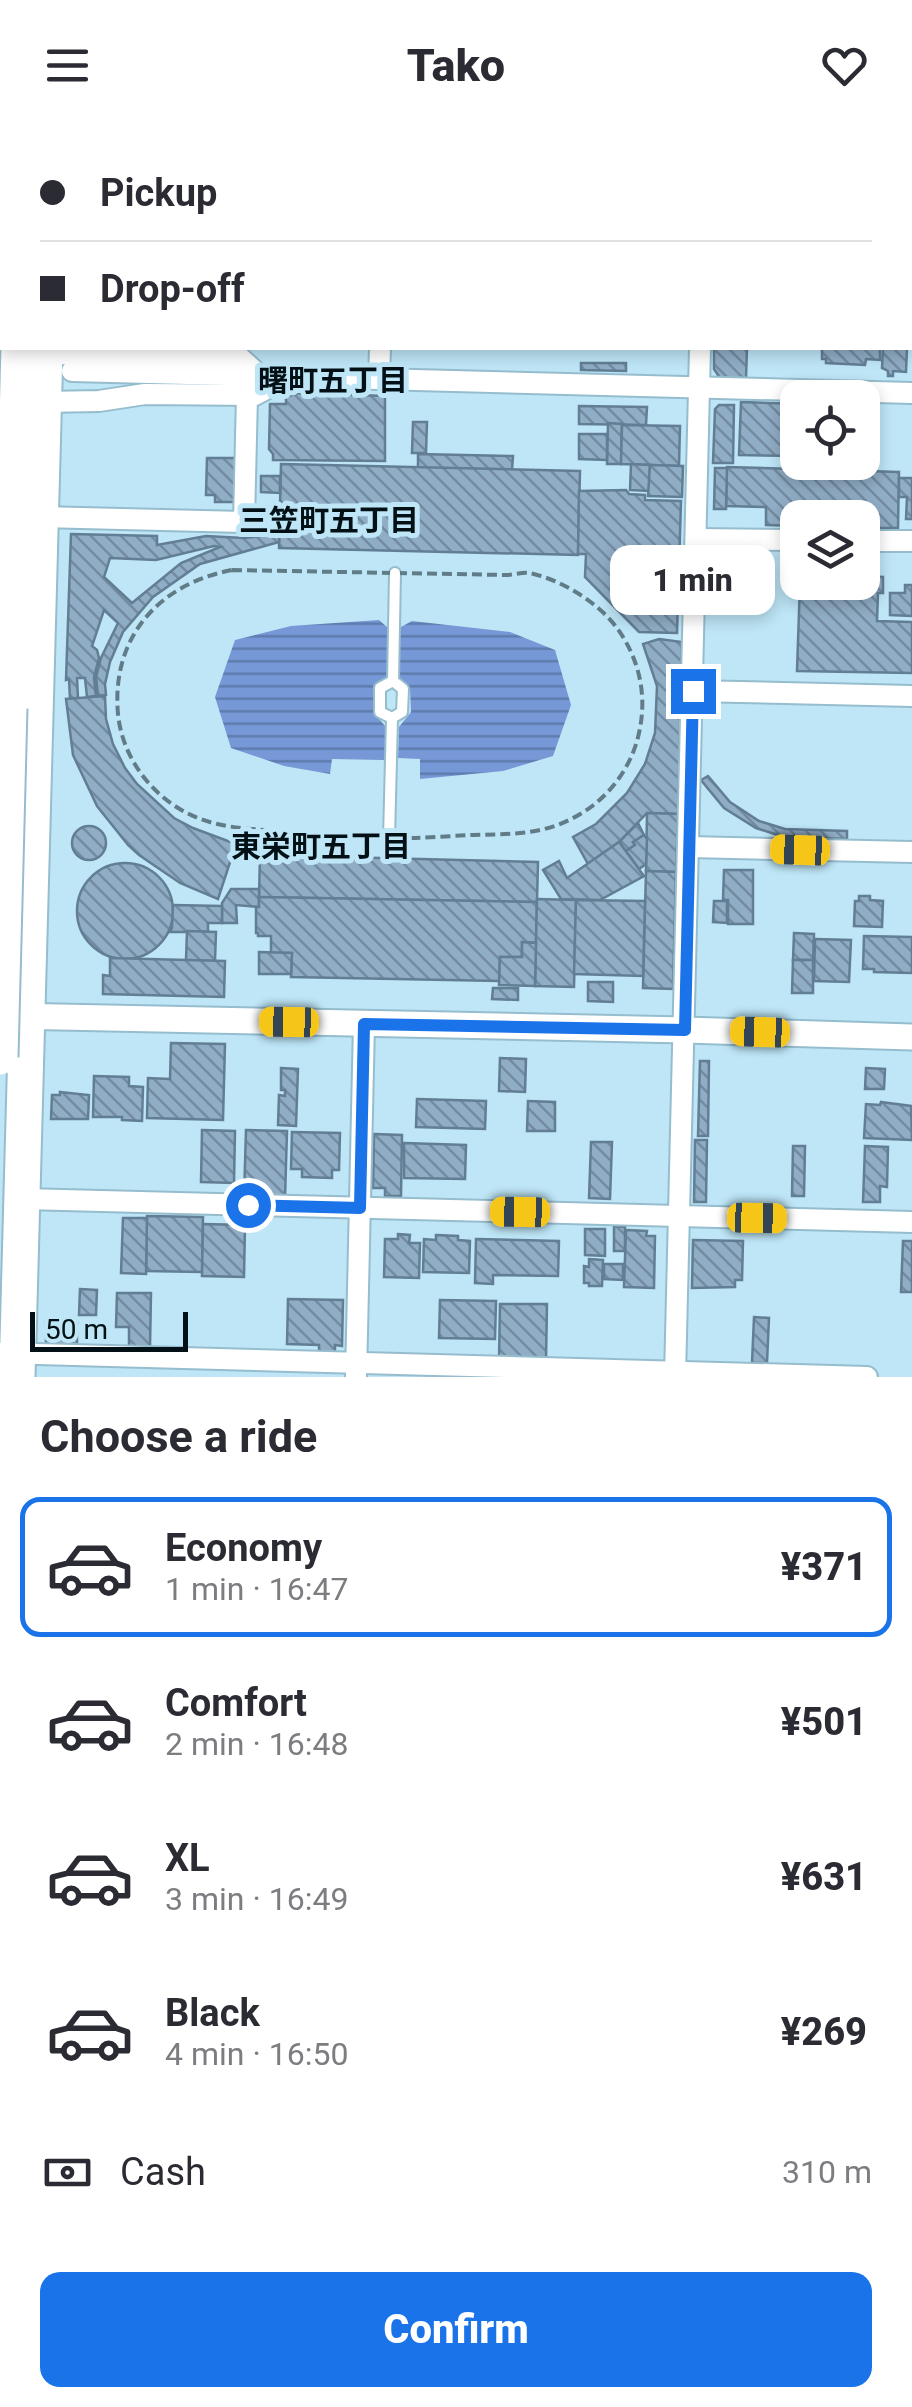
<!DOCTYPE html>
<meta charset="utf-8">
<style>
:root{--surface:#fff;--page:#f7f7f7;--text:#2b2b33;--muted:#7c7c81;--line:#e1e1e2;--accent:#1a73e8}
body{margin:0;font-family:Roboto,"Noto Sans JP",sans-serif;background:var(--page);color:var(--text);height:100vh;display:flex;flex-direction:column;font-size:38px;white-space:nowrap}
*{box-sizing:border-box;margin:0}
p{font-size:32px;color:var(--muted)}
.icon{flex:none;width:55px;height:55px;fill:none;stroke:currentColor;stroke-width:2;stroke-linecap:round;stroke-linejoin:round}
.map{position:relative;height:1247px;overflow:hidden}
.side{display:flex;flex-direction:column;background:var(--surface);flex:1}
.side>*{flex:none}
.top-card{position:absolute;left:0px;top:0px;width:912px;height:220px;box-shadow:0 5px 15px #0003;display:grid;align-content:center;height:220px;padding:0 40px;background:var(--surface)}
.controls{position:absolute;left:780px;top:250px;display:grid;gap:20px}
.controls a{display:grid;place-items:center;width:100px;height:100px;border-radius:20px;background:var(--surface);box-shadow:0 5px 15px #0003;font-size:50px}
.scale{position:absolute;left:30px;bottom:25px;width:158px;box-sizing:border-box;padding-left:10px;border:5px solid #031116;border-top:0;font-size:28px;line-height:35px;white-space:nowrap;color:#031116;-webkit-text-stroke:8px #bee6f7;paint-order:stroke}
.end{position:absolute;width:45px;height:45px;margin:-22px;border:12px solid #1a73e8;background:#fff;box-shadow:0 0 0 5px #fff}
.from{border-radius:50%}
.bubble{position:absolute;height:70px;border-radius:20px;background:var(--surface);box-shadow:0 5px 15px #0003;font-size:32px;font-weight:800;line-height:70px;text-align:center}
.car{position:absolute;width:30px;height:60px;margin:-30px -15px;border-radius:12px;box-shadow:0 0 8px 2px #0007;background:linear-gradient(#f5c518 24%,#345 0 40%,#f5c518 0 76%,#345 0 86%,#f5c518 0)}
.top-card b{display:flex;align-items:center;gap:35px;height:95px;font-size:38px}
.top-card b+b{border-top:2px solid var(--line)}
.top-card i{width:25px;height:25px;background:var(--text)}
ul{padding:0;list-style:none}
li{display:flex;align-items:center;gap:30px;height:140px;margin:0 20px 15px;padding:0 20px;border:5px solid transparent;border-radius:20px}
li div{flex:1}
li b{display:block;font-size:38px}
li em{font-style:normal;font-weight:800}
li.on{border-color:var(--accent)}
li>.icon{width:90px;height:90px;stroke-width:1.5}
h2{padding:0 40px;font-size:45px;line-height:120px}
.pay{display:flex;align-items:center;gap:25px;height:110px;padding:0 40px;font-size:38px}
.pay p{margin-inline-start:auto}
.cta{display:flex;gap:20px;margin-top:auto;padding:20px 40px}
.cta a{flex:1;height:115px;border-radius:20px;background:var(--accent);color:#fff;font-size:40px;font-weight:800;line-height:115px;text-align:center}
header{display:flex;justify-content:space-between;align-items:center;height:130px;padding:0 40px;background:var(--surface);font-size:45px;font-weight:800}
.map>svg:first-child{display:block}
</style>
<header><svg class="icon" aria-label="menu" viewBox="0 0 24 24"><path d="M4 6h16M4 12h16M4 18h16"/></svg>Tako<svg class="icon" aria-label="heart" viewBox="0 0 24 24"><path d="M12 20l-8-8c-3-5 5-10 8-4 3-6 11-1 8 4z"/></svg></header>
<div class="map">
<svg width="912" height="1247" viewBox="0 0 912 1247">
<defs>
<pattern id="water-rules" width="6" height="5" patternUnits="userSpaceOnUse" patternTransform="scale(2.5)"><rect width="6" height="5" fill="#7698d7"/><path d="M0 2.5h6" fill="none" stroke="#5f7bad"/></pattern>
<pattern id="building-back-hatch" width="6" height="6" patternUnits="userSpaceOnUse" patternTransform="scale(2.5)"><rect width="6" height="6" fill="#90adc6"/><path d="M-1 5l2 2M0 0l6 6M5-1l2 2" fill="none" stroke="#738ba0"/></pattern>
</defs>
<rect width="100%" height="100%" fill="#bee6f7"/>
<!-- water -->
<g fill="url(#water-rules)">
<path d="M379,490l8,7 1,49 -13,12v26l10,12v34l-53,-1 -2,15 -46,-8 -53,-18 -16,-51 20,-57 56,-14z"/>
<path d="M412,491l98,11 45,18 16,55 -18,51 -50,15 -83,8v-20l-22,-1 1,-31 12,-15 -1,-24 -11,-11v-49z"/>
</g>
<!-- building -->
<g fill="url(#building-back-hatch)" stroke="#627e94" stroke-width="2.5" fill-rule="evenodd">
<rect x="576" y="0" width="100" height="2"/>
<path d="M714,218h33l-1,31 -26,-1 -6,-9z"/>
<path d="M822,218h58v12l-14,-1 -1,6 -39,-2v-4h-4z"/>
<path d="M883,218h24l-1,24 -13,-1v5h-5v-5l-6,-3z"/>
<path d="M581,233h45v8l-45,-1z"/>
<path d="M298,263l87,3v65l-112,-1v-6l-4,-5 1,-45h16v-7z"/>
<path d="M741,272l57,2v52l-59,-1z"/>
<path d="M719,275h15l-1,58h-20l2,-54z"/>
<path d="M579,276l68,1 -1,18 -67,-1z"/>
<path d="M413,292h14l-1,31h-14z"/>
<path d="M608,293l14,1 -1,40h-14z"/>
<path d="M622,295l58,1 -1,40 -58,-2z"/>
<path d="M579,304h28v26l-28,-1z"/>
<path d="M418,324l95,2 -1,14 -94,-2z"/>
<path d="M207,328h30l-1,44h-21v-7h-9z"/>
<path d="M281,334l299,7 -2,84 -299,-7z"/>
<path d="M631,334l19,1 -1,26 -19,-1z"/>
<path d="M650,335l33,1 -1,31 -34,-1z"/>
<path d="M727,337l172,5 -1,56h-36v-10h-64v8l-32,-1v-18l-40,-1z"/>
<path d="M715,338h12l-1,41h-12z"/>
<path d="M261,346h19v17l-19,-1z"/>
<path d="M899,348h13v41h-6l1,-22h-8z"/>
<path d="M626,360l3,4 16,1v5l36,1 -4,132 -38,-1 -54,-55 1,-23h-8l1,-63z"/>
<path d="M71,404l86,2v9l49,-9 38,2 35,-4v8l-79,22 -47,33 -30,35 -13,30 -5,22 1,11 -8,1 -2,-19 5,-19 17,-35 -14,-13 -12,36 5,4 2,8 -5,19 2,19 -9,1 -2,-19h-8l1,20 -8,1 -1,-20 -3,1zM214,416l6,1 -39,16 -49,40 -28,-26 6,-19 46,2z"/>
<path d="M713,422h20l-1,19h-19z"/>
<path d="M862,446l21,1v16h-5l-1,28 35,1v51l-115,-2 3,-89h62z"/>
<path d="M905,455h7v31l-22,-1v-22h15z"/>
<path d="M659,509l23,3 -4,172 -31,-1 -28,29 -31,22 -15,-27 23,-13 31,-31 18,-29 10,-31 2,-47 -14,-42z"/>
<path d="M105,566l1,23 7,25 12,24 12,16 37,34 19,10 43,16 -18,55 -38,-16 -41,-28 -11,-10 -31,-39 -24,-51 -7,-56z"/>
<path d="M708,646l22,26 29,19 26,8 62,2v8l-63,-2 -28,-9 -32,-20 -23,-28z"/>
<path d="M647,683l31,1 -2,58 -30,-1z"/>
<path d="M638,693l6,12 -11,7 2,3 -9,6 -7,-9z"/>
<circle cx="89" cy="713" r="17"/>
<path d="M644,705l3,4 -1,25 -7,5 -13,-18 9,-6 -2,-3z"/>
<path d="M619,712l25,34 -44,24 -39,-1 -18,-29 16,-9 8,17z"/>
<path d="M260,725l278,7 -1,40 -278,-5z"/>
<circle cx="125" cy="781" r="48"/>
<path d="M724,740h29v54h-25v-24h-5z"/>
<path d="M646,741l30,1 -3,117 -30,-1z"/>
<path d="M231,759h28v18l-23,-2 1,18h-15v-20z"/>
<path d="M859,766h11v4l13,1 -1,26 -28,-1 1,-25h4z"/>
<path d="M259,767l278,5 -1,41 -14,-1v15h-22l-1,24 -208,-4 1,-24h-21v-17h-13v-3h-2v-26h3z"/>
<path d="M537,769l39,1 -2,87 -39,-1z"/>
<path d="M576,770l69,1 -2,75 -69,-2z"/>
<path d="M714,771h13v22l-14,-1z"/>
<path d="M173,775l49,1v17h-14v9h-39l3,-4z"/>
<path d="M187,801l29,1 -1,29 -29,-1z"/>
<path d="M794,803l20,1 -1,26h-20z"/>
<path d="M864,806l48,1v36l-38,-1v-3h-11z"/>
<path d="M815,809l36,1 -2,42 -35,-1z"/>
<path d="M522,812l14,1 -1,43 -36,-1 1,-28h22z"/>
<path d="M259,822l33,1 -1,21h-32z"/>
<path d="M110,828l115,3 -1,36 -121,-3v-19l7,1z"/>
<path d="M793,830h20v33h-21z"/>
<path d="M588,852h25v20l-25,-1z"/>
<path d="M493,858h25v12l-26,-1z"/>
<path d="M171,913l54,1 -2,76 -76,-2 1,-40 22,1z"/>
<path d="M500,928l26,1 -1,33 -26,-1z"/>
<path d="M700,931h9l-1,75h-10z"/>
<path d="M281,938l17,1 -2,57 -18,-1 1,-30 6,1v-6h-4z"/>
<path d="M866,938l19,1 -1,20h-19z"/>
<path d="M94,946l35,1v9l14,1 -1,34 -20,-1v-3h-29z"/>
<path d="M60,962l29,3 -1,24h-37l1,-24h8z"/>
<path d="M417,969l69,2 -1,28 -69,-2z"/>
<path d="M528,971l27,1v29h-28z"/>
<path d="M881,972l30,4 1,34 -48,-2 2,-34 14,1z"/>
<path d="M202,1000l33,1 -1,52 -33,-1z"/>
<path d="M246,1000l41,1 -2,67 -41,-1z"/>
<path d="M292,1002l48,1 -1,37h-7v8l-30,-1v-8h-11z"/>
<path d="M374,1004l28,1 -1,61h-16v-8h-12z"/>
<path d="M695,1010h12l-1,62h-12z"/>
<path d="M591,1012h21l-2,57 -21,-1z"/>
<path d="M404,1013l62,2 -1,34 -61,-1z"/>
<path d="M793,1016h12l-1,50h-12z"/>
<path d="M865,1016l23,1 -1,40 -7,-1v16h-17z"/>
<path d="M147,1086l56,1 -1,55 -56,-1z"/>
<path d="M123,1088h24l-1,56 -25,-1z"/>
<path d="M203,1094l42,1 -1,52 -42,-1z"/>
<path d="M614,1096l11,1v24h-11z"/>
<path d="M585,1099h20v27l-20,-1z"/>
<path d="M626,1100l21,1 -1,5h9l-1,52 -30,-1z"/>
<path d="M398,1104l12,1 -1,8h11l-1,35 -35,-1 1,-38h13z"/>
<path d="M436,1105l22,1v4l12,1 -1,32 -46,-1 1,-33 12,1z"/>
<path d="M476,1109l83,2 -1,35 -65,-1v9l-18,-1z"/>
<path d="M693,1110l50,1 -1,39h-7v7l-43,1z"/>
<path d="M903,1111h9v51h-11z"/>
<path d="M589,1129l14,1 -1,26h-13v-3h-5v-17l5,1z"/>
<path d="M604,1134h19v16l-19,-1z"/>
<path d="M80,1159l17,1 -1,25h-17z"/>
<path d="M117,1163h34l-1,55h-21v-21h-13z"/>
<path d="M288,1169l55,1 -1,46 -7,-1v9h-16v-9l-32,-1z"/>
<path d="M440,1170l56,1 -1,38 -56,-1z"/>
<path d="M500,1174h47l-1,56 -47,-1z"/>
<path d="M754,1187l15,1 -2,45h-15z"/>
<path d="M46,1192l31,1v27l-31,-1z"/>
</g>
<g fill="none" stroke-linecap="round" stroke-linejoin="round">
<!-- service casing -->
<g stroke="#95bdcd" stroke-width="14">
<g id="service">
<path d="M392,588l-12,-6v-24l13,-7"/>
<path d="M389,709l3,-121 10,-6 1,-23 -10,-8 2,-108"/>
</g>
</g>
<!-- minor casing -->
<g stroke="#95bdcd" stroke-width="24">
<g id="minor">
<path d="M385,2v-2"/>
<path d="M705,2v-2"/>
<path d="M910,116h2"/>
<path d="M45,224l193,2 22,20"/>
<path d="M72,241l840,22"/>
<path d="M379,249l1,-31"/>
<path d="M44,272l55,-1 46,-7 110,1 32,-17"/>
<path d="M40,387l204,5 3,-127"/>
<path d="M696,409l102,1"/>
<path d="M862,411h50"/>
<path d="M693,561l219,5"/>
<path d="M689,717l223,5"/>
<path d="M24,1069l888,23"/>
<path d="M0,1223l867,24"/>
<path d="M356,1247l8,-353"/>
<path d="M675,1247l25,-1029"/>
</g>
</g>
<!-- tertiary casing -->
<g stroke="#95bdcd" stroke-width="29">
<path id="tertiary" d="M10,886l675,14 227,7"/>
</g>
<!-- trunk casing -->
<g stroke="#95bdcd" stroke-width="39">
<g id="trunk">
<path d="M25,0l1,2"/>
<path d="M9,578l10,-360"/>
<path d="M17,1247l28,-1029"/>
</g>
</g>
<!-- path -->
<path stroke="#617c87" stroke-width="4" stroke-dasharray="10 5" stroke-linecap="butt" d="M232,440l275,5c6,0 15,-3 22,-2 31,6 69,29 88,55 21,29 30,64 23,100 -7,40 -34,75 -71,92 -30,15 -63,14 -96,15 -27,1 -55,4 -83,3 -30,0 -60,-4 -90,-6 -37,-3 -77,-1 -111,-18 -39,-19 -67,-58 -71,-100 -7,-77 41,-130 114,-144z"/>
<!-- service -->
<use href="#service" stroke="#fff" stroke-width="10"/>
<!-- minor -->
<use href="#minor" stroke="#fff" stroke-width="20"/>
<!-- tertiary -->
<use href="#tertiary" stroke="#fff" stroke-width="25"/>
<!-- trunk -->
<use href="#trunk" stroke="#fff" stroke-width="35"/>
<!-- trunk-bridge casing -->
<g stroke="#95bdcd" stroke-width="39" stroke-linecap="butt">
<path id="trunk-bridge" d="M0,927l9,-349"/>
</g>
<!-- trunk-bridge -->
<use href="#trunk-bridge" stroke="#fff" stroke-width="35"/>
</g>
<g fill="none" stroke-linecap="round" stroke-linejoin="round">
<!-- route -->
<path stroke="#1a73e8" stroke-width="12" d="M248,1075l112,3 4,-184 321,6 8,-339"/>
</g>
<g text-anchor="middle" stroke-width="10" stroke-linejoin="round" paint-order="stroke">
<!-- neighbourhood labels -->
<g font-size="30" font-weight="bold" fill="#031116" stroke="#bee6f7">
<text x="333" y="261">曙町五丁目</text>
<text x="329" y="401">三笠町五丁目</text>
<text x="321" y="727">東栄町五丁目</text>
</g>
</g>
</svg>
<div class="controls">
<a><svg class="icon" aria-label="locate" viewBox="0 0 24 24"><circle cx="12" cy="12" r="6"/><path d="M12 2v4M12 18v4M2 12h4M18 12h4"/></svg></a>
<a><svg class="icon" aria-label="layers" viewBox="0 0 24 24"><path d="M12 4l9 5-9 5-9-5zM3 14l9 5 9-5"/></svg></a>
</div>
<div class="scale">50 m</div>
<i class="end from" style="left:248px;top:1075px"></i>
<i class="end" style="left:693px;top:561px"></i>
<div class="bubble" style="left:610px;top:415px;width:165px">1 min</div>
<i class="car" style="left:800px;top:720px;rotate:272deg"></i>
<i class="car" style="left:289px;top:892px;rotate:271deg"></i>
<i class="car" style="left:760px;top:902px;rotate:272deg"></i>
<i class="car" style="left:520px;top:1082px;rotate:271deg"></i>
<i class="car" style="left:757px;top:1088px;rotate:91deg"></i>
<div class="top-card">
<b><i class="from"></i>Pickup</b>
<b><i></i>Drop-off</b>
</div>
</div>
<section class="side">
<h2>Choose a ride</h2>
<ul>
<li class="on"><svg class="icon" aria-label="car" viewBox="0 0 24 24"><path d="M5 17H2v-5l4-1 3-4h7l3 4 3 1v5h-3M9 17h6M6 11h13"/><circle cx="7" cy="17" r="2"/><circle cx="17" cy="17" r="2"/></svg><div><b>Economy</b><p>1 min · 16:47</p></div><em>¥371</em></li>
<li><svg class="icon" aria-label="car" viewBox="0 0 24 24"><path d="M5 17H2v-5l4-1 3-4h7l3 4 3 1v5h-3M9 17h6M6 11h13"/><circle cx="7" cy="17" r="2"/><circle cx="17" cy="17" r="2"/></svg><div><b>Comfort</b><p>2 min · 16:48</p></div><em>¥501</em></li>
<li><svg class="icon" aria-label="car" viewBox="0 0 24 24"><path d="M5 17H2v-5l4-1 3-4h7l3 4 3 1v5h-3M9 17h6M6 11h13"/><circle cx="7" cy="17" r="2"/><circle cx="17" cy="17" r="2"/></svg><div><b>XL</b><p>3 min · 16:49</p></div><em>¥631</em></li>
<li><svg class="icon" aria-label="car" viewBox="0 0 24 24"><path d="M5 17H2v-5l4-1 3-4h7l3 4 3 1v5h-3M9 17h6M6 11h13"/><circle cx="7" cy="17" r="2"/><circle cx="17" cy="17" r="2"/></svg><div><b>Black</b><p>4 min · 16:50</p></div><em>¥269</em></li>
</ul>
<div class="pay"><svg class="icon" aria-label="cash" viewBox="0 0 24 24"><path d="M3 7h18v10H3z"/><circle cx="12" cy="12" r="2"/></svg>Cash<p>310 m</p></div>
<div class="cta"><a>Confirm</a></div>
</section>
